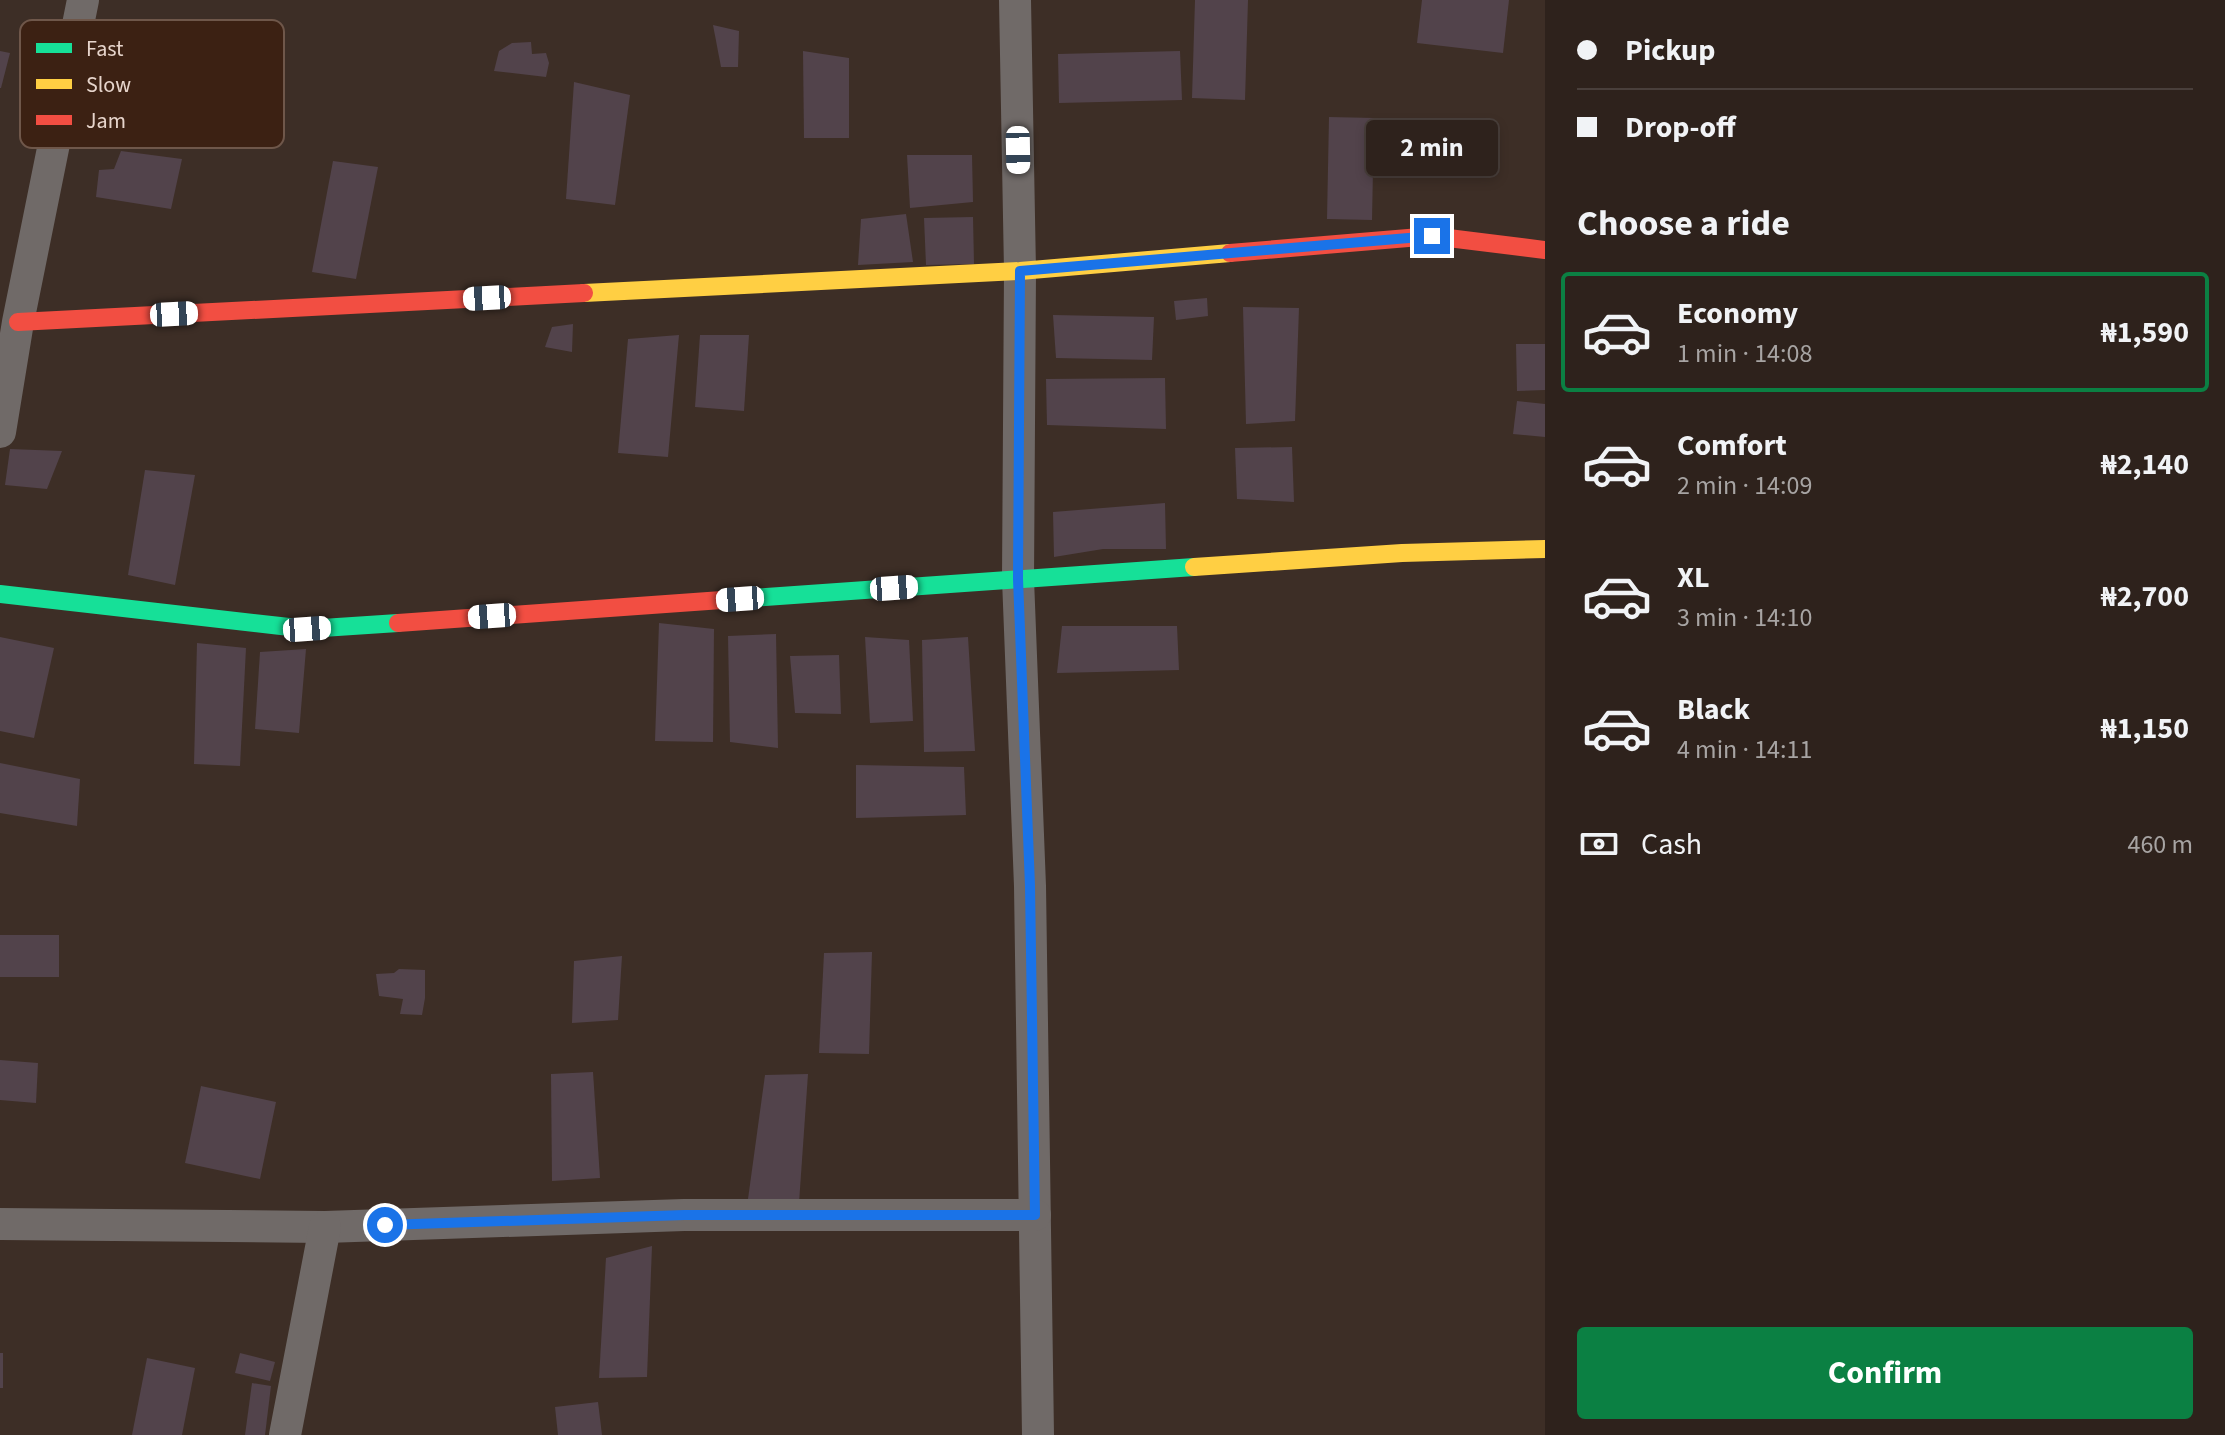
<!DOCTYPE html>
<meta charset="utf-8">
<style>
:root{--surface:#2e221c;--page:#3a2f29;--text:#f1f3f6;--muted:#a7a4a3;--line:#493f3b;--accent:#0b8043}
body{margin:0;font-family:"Source Sans 3",sans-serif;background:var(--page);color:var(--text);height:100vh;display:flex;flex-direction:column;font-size:30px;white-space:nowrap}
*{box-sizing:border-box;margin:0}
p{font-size:26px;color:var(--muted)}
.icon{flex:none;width:44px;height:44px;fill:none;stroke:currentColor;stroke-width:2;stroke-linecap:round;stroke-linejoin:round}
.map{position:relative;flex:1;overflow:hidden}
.details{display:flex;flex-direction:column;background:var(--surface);width:680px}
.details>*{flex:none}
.banner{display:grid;align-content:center;height:176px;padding:0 32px;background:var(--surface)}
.end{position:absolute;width:36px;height:36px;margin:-18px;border:10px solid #1a73e8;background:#fff;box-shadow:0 0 0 4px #fff}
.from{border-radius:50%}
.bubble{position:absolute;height:56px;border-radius:8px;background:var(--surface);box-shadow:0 4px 12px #0003,0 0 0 2px var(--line);font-size:26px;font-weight:700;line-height:56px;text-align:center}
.car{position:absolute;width:24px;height:48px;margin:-24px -12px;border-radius:10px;box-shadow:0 0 6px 2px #0007;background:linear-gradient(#fff 24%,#345 0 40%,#fff 0 76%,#345 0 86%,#fff 0)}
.banner b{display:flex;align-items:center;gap:28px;height:76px;font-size:30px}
.banner b+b{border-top:2px solid var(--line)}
.banner i{width:20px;height:20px;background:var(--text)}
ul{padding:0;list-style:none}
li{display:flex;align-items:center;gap:24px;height:120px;margin:0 16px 12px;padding:0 16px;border:4px solid transparent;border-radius:8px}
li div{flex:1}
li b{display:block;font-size:30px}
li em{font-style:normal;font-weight:700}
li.active{border-color:var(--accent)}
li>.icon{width:72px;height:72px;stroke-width:1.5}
h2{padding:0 32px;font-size:36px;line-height:96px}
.pay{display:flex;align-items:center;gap:20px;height:88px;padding:0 32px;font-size:30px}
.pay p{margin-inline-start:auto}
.cta{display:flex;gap:16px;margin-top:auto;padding:16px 32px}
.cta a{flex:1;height:92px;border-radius:8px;background:var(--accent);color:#fff;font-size:32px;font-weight:700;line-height:92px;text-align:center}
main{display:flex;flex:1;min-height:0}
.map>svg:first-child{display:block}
</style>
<main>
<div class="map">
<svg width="1545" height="1435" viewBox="0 0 1545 1435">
<rect width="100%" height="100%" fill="#3d2e26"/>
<!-- building -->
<g fill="#52434b">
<path d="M1195,0h53l-3,100 -53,-2z"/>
<path d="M1422,0h87l-6,53 -86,-10z"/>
<path d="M713,25l26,6 -1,36h-17z"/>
<path d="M531,42l1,12 14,-1 3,10 -3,14 -52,-6 5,-20 13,-8z"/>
<path d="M0,51l10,2 -9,35h-1z"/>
<path d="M803,51l46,7v80h-45z"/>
<path d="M1180,51l2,49 -123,3 -1,-49z"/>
<path d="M574,82l56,13 -15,110 -49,-6z"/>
<path d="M1329,117l45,1 -2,102 -45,-1z"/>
<path d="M121,151l61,8 -11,50 -75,-12 3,-27 15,-1z"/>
<path d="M907,155h65l1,47 -63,6z"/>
<path d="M333,161l45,6 -22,112 -44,-7z"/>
<path d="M906,214l7,48 -55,3 3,-46z"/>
<path d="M973,217l1,47 -48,1 -2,-47z"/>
<path d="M1207,298l1,18 -32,4 -2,-19z"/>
<path d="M1243,307l56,1 -4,113 -49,3z"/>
<path d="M1053,315l101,2 -2,43 -96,-2z"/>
<path d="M573,324l-1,28 -27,-5 7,-20z"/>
<path d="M679,335l-11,122 -50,-4 10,-114z"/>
<path d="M700,335h49l-5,76 -49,-4z"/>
<path d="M1516,344h29v46l-28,1z"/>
<path d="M1165,378l1,51 -119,-4 -1,-46z"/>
<path d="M1517,401l28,3v33l-32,-3z"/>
<path d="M1292,447l2,55 -57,-3 -2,-51z"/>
<path d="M10,449l52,2 -15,38 -42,-4z"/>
<path d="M145,470l50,5 -20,110 -47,-10z"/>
<path d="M1165,503l1,46h-63l-49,8 -1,-45z"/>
<path d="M659,623l55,6 -1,113 -58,-1z"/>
<path d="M1062,626h115l2,44 -122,3z"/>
<path d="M776,634l2,114 -48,-6 -2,-106z"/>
<path d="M0,637l54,11 -20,90 -34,-7z"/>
<path d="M865,637l44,3 4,81 -43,2z"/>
<path d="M968,637l7,114 -51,1 -2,-112z"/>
<path d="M197,643l49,5 -6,118 -46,-2z"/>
<path d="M306,649l-7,84 -44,-4 5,-77z"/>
<path d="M839,655l2,59 -46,-1 -5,-57z"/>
<path d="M0,763l80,16 -3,47 -77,-13z"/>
<path d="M856,765l108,2 2,48 -110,3z"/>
<rect x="0" y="935" width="59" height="42"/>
<path d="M872,952l-3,102 -50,-1 5,-100z"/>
<path d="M622,956l-4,64 -46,3 2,-62z"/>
<path d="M399,969l26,1v28l-3,17 -22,-1 3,-15 -24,-3 -3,-22 18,-1z"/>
<path d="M0,1060l38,3 -2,40 -36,-3z"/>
<path d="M593,1072l7,106 -48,3 -1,-107z"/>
<path d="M808,1074l-9,129 -51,-4 17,-124z"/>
<path d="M201,1086l75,16 -16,77 -75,-16z"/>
<path d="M652,1246l-5,131 -48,1 7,-120z"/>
<rect x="0" y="1353" width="3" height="35"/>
<path d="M240,1353l35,9 -5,19 -35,-8z"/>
<path d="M147,1358l48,10 -13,67h-50z"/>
<path d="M252,1383l19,3 -6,49h-20z"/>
<path d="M598,1402l4,33h-44l-3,-28z"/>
</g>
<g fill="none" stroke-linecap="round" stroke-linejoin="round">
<!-- street -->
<g stroke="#706a68" stroke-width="32">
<path d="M1015,0l5,271 -2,308 12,307 8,549"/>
<path d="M0,432l18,-110 65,-322"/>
<path d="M0,1224l325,3 359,-12h351"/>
<path d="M285,1435l40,-208"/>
</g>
<!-- fast -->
<g stroke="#16e098" stroke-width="18">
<path d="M0,594l307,35 91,-6"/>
<path d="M750,598l444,-31"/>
</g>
<!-- slow -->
<g stroke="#ffcf43" stroke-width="18">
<path d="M584,293l436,-22 210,-18"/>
<path d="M1194,567l208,-14 143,-4"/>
</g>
<!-- jam -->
<g stroke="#f24e42" stroke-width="18">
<path d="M1230,253l202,-17 113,14"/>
<path d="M18,322l566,-29"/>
<path d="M398,623l352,-25"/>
</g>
</g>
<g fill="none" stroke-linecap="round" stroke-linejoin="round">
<!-- route -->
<path stroke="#1a73e8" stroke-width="10" d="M385,1225l299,-10h351l-5,-329 -12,-307 2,-308 412,-35"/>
</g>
<!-- legend -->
<rect x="20" y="20" width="264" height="128" rx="12" fill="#3c2113" stroke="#6f574a" stroke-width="2"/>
<rect x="36" y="43" width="36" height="10" fill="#16e098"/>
<rect x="36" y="79" width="36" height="10" fill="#ffcf43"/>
<rect x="36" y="115" width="36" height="10" fill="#f24e42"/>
<g font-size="22" fill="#e7d5cc">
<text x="86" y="56">Fast</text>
<text x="86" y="92">Slow</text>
<text x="86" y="128">Jam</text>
</g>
</svg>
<i class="end from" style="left:385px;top:1225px"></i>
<i class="end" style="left:1432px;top:236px"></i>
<div class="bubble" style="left:1366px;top:120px;width:132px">2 min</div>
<i class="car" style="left:1018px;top:150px;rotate:179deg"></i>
<i class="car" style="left:487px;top:298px;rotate:267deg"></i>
<i class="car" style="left:174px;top:314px;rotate:87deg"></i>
<i class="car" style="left:894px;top:588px;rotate:86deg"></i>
<i class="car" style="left:740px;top:599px;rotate:266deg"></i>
<i class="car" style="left:492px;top:616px;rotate:266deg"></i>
<i class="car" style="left:307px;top:629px;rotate:86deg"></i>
</div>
<section class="details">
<div class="banner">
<b><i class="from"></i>Pickup</b>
<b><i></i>Drop-off</b>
</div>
<h2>Choose a ride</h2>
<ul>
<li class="active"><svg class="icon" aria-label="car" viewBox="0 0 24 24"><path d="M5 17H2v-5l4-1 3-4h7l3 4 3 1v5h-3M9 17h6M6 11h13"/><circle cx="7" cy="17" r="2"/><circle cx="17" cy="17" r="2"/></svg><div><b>Economy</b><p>1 min · 14:08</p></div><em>₦1,590</em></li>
<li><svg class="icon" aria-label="car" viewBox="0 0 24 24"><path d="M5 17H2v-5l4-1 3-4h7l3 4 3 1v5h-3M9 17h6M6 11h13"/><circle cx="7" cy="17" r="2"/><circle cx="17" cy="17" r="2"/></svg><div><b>Comfort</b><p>2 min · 14:09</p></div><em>₦2,140</em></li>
<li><svg class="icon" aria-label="car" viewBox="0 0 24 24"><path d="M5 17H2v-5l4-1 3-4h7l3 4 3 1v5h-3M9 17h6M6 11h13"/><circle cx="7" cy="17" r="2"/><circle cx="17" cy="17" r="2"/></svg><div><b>XL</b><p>3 min · 14:10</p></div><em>₦2,700</em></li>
<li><svg class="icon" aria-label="car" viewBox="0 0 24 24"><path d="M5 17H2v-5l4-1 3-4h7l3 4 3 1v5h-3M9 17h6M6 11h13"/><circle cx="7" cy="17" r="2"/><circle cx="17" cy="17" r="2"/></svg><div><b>Black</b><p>4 min · 14:11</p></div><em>₦1,150</em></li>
</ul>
<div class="pay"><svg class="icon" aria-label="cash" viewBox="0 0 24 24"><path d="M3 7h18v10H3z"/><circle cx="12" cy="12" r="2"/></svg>Cash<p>460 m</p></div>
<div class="cta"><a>Confirm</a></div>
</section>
</main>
